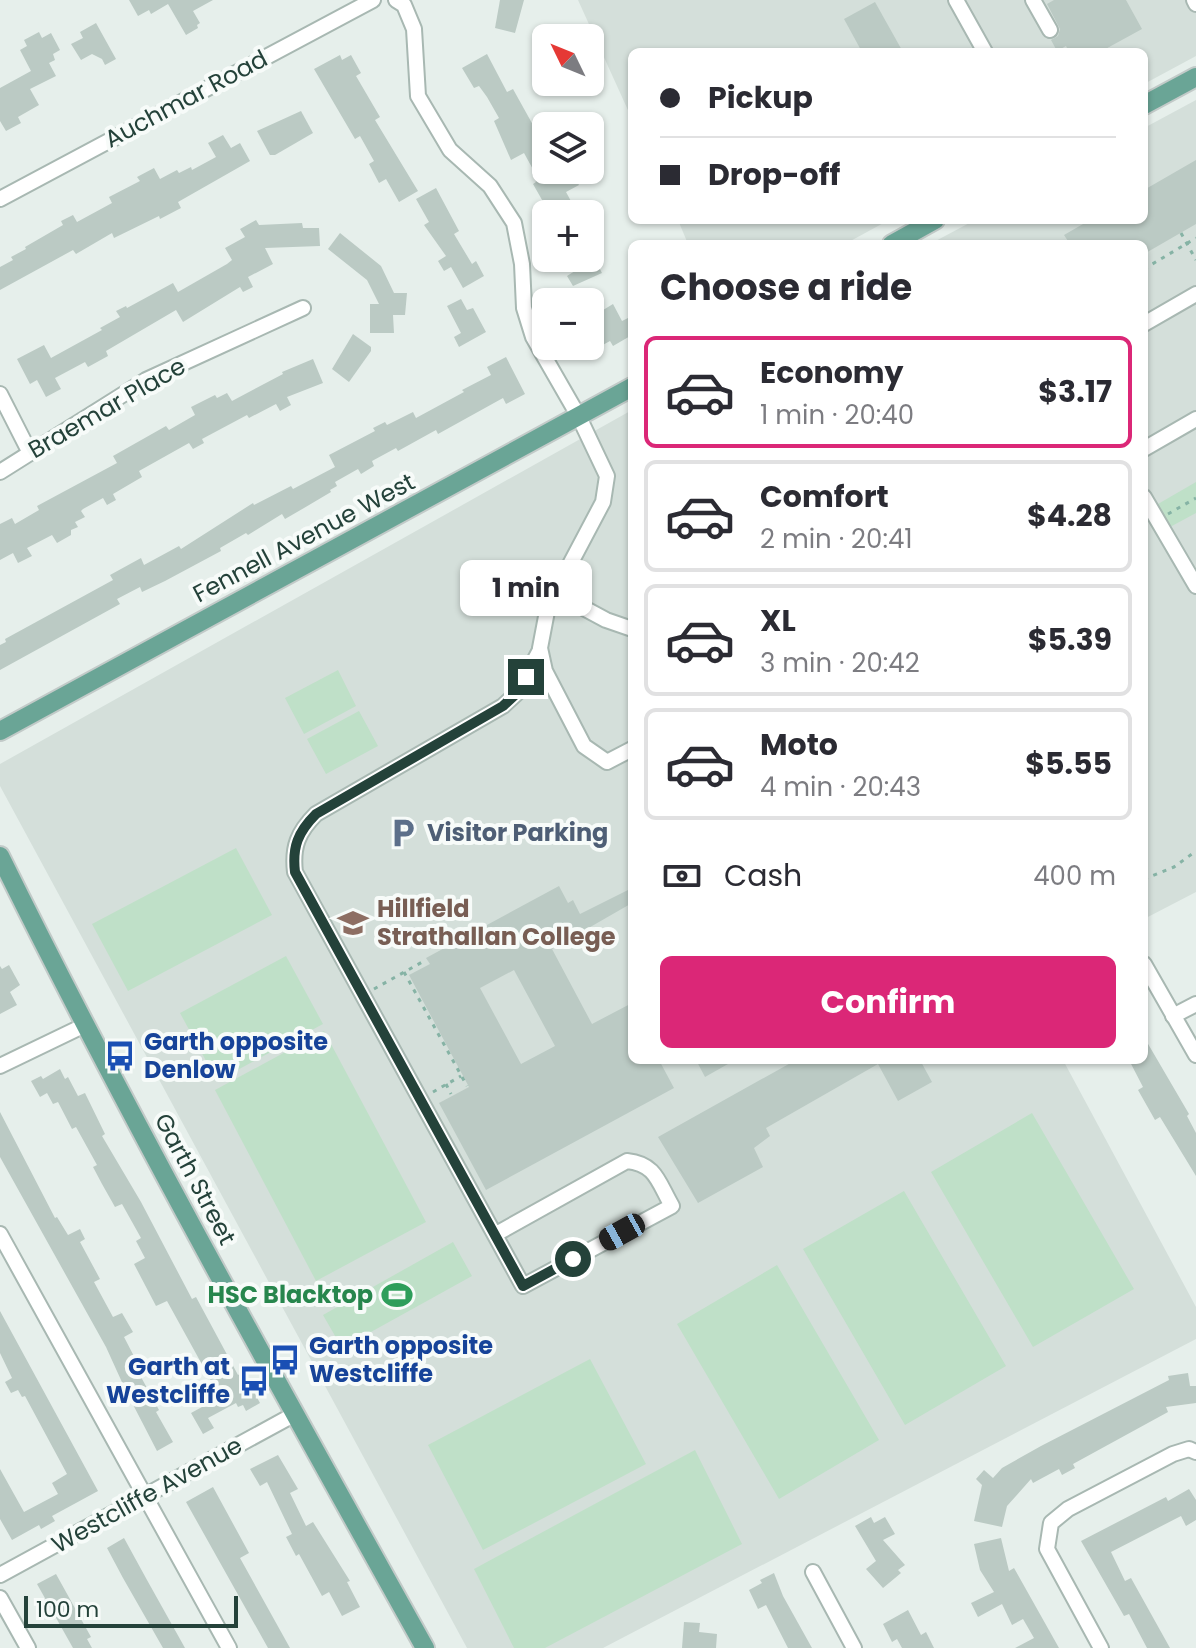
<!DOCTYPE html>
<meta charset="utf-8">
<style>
:root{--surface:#fff;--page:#f2f2f3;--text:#2b2b33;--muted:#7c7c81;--line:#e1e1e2;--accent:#db2777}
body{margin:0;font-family:Poppins,sans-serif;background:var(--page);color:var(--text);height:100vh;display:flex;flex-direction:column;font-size:30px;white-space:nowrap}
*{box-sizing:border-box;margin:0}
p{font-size:26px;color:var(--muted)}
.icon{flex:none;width:44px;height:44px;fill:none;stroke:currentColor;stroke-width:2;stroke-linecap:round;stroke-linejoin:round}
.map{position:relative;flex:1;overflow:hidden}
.sheet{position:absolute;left:628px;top:240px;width:520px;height:824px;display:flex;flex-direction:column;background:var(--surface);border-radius:12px;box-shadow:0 2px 6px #0004}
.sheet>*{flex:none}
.hud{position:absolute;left:628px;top:48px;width:520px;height:176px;border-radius:12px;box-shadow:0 2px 6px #0004;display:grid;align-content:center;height:176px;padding:0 32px;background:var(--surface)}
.needle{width:52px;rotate:313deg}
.controls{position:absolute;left:532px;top:24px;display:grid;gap:16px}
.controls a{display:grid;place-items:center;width:72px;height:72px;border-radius:12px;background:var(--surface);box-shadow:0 2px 6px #0004;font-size:40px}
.scale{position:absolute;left:24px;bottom:20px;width:214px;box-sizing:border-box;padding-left:8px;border:4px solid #24423a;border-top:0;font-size:22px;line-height:28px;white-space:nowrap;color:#24423a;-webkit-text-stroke:6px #f7fbf9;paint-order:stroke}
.end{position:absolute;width:36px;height:36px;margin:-18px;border:10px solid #24423a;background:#fff;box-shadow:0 0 0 4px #fff}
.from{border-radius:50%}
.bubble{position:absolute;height:56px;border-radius:12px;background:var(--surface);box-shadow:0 2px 6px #0004;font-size:26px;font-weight:700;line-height:56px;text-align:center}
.car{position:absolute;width:24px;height:48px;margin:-24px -12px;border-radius:10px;box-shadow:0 0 6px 2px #0007;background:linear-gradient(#222 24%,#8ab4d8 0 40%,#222 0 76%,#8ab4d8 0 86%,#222 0)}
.hud b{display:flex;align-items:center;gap:28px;height:76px;font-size:30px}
.hud b+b{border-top:2px solid var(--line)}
.hud i{width:20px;height:20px;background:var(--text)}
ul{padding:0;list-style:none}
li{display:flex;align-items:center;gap:24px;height:112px;margin:0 16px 12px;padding:0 16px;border:4px solid var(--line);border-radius:12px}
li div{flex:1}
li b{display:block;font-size:30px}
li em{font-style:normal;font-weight:700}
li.current{border-color:var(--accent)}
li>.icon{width:72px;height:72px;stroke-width:1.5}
h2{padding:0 32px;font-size:36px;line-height:96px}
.pay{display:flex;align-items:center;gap:20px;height:88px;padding:0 32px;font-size:30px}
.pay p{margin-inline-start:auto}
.button{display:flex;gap:16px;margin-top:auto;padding:16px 32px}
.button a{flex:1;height:92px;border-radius:12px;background:var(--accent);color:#fff;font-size:32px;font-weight:700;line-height:92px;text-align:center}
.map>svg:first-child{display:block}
</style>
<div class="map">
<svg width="1196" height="1648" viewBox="0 0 1196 1648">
<rect width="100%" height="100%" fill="#e6efeb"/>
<!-- built -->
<g fill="#d4dfda">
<path d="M578,0h618v56l-52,28v-32h-512v67z"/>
<path d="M1196,100v792l-52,27v-675h-214l45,-24h169v-92z"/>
<path d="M678,220h211l-44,24h-157z"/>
<path d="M632,410v650h431l133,247v32l-593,309h-136l-467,-862v-22z"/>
</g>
<!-- green -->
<g fill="#bfe0c8">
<path d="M1196,482v31l-26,14 -12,-23z"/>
<path d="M338,670l18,36 -52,28 -19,-36z"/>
<path d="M359,711l19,35 -52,28 -19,-35z"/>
<path d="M236,848l36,67 -144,76 -36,-67z"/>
<path d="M286,956l37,68 -106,57 -37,-68z"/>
<path d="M324,1031l102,191 -110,59 -101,-191z"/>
<path d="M1032,1113l102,176 -101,58 -102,-175z"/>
<path d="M904,1191l102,175 -101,59 -102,-176z"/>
<path d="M453,1242l19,34 -130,72 -19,-33z"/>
<path d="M777,1265l102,175 -100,59 -102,-175z"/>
<path d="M590,1359l56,105 -163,86 -55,-105z"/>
<path d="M695,1450l47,94 -197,104h-31l-40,-79z"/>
</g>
<!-- building -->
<g fill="#bbcac4" fill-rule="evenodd">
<path d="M129,0h84l-20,11 7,12 -3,2 1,3 -12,7 -18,-31 -17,10 -2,-4 -11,6z"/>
<path d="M500,0h24l-9,33 -20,-5z"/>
<path d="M1054,0h72l16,29 -42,23h-31l-3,-6 -9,5 -6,-11 7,-4 2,-7 -13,-25z"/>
<path d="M875,2l28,50h-41l-18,-33z"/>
<path d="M96,23l20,36 -11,6 -3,-6 -10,-5 -11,6 -10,-16 12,-6 -3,-6z"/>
<path d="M39,32l3,6 9,-5 9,17 -7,4 2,6 -6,3 7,13 -26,13 9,16 -21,12 3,6 -15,8 -6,-10v-33l31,-17 -11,-21 7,-4 -3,-6z"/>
<path d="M487,54l20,38 6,-3 20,36 6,-3 7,14v34h21l3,6 3,-1 6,10 -13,7 12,22h-28l-17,-30 3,-2 -4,-8 3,-1 -11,-20 -13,7 -17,-39 5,-3 -12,-21 -8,-11 -5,2 -12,-20z"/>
<path d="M340,55l2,5 9,-5 10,18 -5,3 24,41 -5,3 43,71 -19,11 -13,-23 -7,4 -10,-19 5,-3 -14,-25 -5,3 -41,-70z"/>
<path d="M301,111l12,22 -38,22h-5l-13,-24z"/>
<path d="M223,135l8,13 9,-5 10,18 -72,41 3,6 -21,11 -1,-3 -45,22 -2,-5 -36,21 -3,-4 -73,40v-23l13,-7 -2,-3 15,-8 -1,-2 38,-22 -2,-4 12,-6 4,7 35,-19 -3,-6 31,-16 -3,-4 17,-9 6,11 17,-9 2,3 12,-6 1,3 24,-13 -8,-14z"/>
<path d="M1196,160v64l-52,30v-10h-74l-6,-9 26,-15h54v-30z"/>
<path d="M436,188l23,43 -5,3 18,30 4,-3 8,15 -21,12 -12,-21 -7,4 -6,-10 8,-5 -22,-31 5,-3 -13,-23z"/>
<path d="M256,220l3,5 43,-2 1,5h16l1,18 -55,2 8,16 -25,13 5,10 -10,5 -3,-5 -57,35 -7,-12 -70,41 2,5 -20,11 -3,-5 -30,16 6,11 -15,8 -9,-17 -7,4 -13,-25 27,-14 7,13 51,-28 -2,-2 20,-11 -4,-6 10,-5 1,2 46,-25 5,9 49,-28 5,-4 -7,-12 20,-11 -5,-8z"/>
<path d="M340,233l41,33 13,27h13l-2,22h-12l1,18h-24v-29h9l-12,-24 -39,-31z"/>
<path d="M572,258h22l8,15 -29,13 -6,-10 11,-7z"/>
<path d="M461,299l6,11 6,-2 13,24 -27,15 -5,-10 7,-4 -14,-27z"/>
<path d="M613,304l9,17 10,-5v19l-19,11 -3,-5 -20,11v-34z"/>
<path d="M353,334l18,13v4l-22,31 -17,-13z"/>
<path d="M506,357l19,37 -19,10 -3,-6 -65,36 -2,-4 -38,21 -2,-3 -24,13 2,5 -13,8 -3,-5 -23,13 2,4 -7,4 1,2 -27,16 -19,11 -3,-5 -34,21 -2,-2 -26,15 1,3 -56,30 -23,11 -2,-5 -23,12 3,5 -120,66v-25l6,-3 -1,-3 108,-59 -3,-5 31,-17 3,7 35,-19 2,3 72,-46 1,2 37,-19 2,3 42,-22 -6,-12 46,-24 -2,-3 12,-6 2,3 26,-13 3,6 48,-26 -2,-2 29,-15 -4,-8z"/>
<path d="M313,359l10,24 -36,14 4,8 -11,6 -4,-7 -27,14 -2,-3 -45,24 2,4 -11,6 -4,-6 -50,28 3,6 -29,17 3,6 -9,5 -4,-7 -20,11 -2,2 4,6 -10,5 3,5 -7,3v5l-14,8 -5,-8 -25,13 5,8 -14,7 -5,-10 -13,7v-36l12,-6 3,6 24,-14 -2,-4 80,-43 -4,-7 53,-30 3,4 26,-15 -4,-8 24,-12 2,3 10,-5 5,8 51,-27 -1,-2z"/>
<path d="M559,886l9,17 5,-3 7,14 52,-26v15l-80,46 40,75 40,-21v57h27l15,28 -188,102 -47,-87 30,-16 -60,-112 21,-11 -4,-6zM514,970l41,76 -34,18 -41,-76z"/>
<path d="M9,965l11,20 -10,7 7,13 -17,9v-48l2,3z"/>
<path d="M1144,1037l45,77 -2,2 9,17v43l-36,-59 -5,3 -17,-30 5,-3 -14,-27h15z"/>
<path d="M696,1060h39l-30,17z"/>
<path d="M796,1060h124l12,22 -34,19 -20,-37 -112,64 4,8 -16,12 9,19 -65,36 -40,-66z"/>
<path d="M60,1069l5,10 3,-2 10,19 7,-3 20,41 -3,2 39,66 51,97 4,-2 42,78 5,-3 17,31 -14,8 -3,-6 -5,2 -2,-4 -28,15 6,10 -11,6 -12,-21 11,-6 -5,-9 18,-10 -48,-87 -11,5 -22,-42 11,-6 -9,-17 5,-3 -19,-34 -7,3 -13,-23 -9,-17 4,-2 -21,-38 -4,2 -14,-27 -5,2 -6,-11 -7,4 -9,-16 10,-5 2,3z"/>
<path d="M0,1112l55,106 2,-1 11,18 12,-6 5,10 -5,3 20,37 -6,3 19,35 9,-4 11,19 -9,5 14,27 12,-6 5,11 -14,8 18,33 -3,2 17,30 -16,9 -31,-60 -20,-44 -106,-190z"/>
<path d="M0,1311l98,180 -46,25 3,5 -14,8 -2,-4 -27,15 -12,-21v-50l24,43 34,-18 -6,-11 15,-9 -42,-78 -3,1 -4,-7 -7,3 -6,-11 7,-4 -12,-25z"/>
<path d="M1188,1373l2,13h6v17l-30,4 2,5 -95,52 2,4 -13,7 -3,-6 -26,14 -2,-4 -24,27 -5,21 -28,-6 8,-36 -6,-6 8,-9 9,8 9,-10 39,-22 128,-66 -1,-4z"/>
<path d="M278,1455l20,34 -8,4 16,33 7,-4 37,59 -3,1 13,25 -18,9 -13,-24 -7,4 -23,-42 -3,2 -10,-19 6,-3 -25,-52 -7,4 -10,-17z"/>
<path d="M213,1487l36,66 -9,5 50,90h-22l-82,-146z"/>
<path d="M1189,1489l7,11v20l-10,6 -5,-10 -70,36 14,29 6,-3 39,70h-23l-18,-34 -5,2 -43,-75 85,-44 2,4z"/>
<path d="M871,1517l3,6 11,-6 10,17 -12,6 22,25 -7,5 3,3 -18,15 -17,-19 10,-8 -21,-35z"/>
<path d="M124,1538l23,42 38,68h-22l-40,-70 -16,-30z"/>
<path d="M1001,1538l8,33 5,-3 45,80h-44l19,-10 -11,-19 -11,6 -10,-21 -24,13 -7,-14 23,-11 -14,-22 -6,-26z"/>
<path d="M774,1573l9,23 29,52h-24l-22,-43 -8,4 -9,-19 13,-7 -2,-3z"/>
<path d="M56,1574l35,63 -4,2 5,9h-19l-36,-64z"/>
<path d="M908,1610l13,25 5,-3 8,16h-32l-5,-9 -5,3 -9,-18z"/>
<path d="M684,1622l16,1 -1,9 18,2 -1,14h-34z"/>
</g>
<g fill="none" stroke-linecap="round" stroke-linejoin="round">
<!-- minor casing -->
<g stroke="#a8b8b2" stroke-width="18">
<g id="minor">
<path d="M396,0l8,5 10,24 4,67 32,54 40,36 24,37 8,41 2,44 9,29 46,80 28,59 -4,26 -55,104 -8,42 5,23 39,75 23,16 25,-13"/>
<path d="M956,0l29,52"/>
<path d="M1033,0l17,30"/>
<path d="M1194,0l2,4"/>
<path d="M0,199l373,-199"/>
<path d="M1144,324l52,-30"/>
<path d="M0,394l30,59"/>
<path d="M1144,449l52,-30"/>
<path d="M0,472l146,-92 157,-72"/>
<path d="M1144,497l52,89"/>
<path d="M554,592l52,28 26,9"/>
<path d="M1144,964l52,91"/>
<path d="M1173,1016l23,-12"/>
<path d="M0,1066l85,-41"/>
<path d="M0,1234l229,414"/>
<path d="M496,1234l131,-73c29,3 31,21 45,45l-149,80 -228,-414c-3,-25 3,-40 21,-58l187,-108 14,-13 23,-43"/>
<path d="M813,1572l41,76"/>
<path d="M0,1575l295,-161"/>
<path d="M0,1598l28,50"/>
<path d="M1101,1648l-54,-99 4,-26 17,-14 105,-55 16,-5 7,3"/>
</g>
</g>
<!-- major casing -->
<g stroke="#c2cac8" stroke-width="22">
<g id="major">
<path d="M1144,105l52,-28"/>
<path d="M892,244l43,-24"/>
<path d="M0,731l632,-344"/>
<path d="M0,856c132,268 279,530 425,792"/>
</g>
</g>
<!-- path -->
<g stroke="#86b3a5" stroke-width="3" stroke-dasharray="4 6" stroke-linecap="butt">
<path d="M1181,233l15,27"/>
<path d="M1144,269l52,-31"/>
<path d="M1168,514l28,-16"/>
<path d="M1144,879l30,-12 22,-16"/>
<path d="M404,972l63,114"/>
<path d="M374,989l50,-28"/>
<path d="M446,1084l5,10"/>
<path d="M433,1092l28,-16"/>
</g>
<!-- minor -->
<use href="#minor" stroke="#fff" stroke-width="14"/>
<!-- major -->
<use href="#major" stroke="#6aa596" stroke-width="18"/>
</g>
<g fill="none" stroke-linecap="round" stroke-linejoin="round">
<!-- route -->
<path stroke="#24423a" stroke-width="10" d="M526,677l-9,16 -14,13 -187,108c-18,18 -24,33 -21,58l228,414 50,-27"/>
</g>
<!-- icons -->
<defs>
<g id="parking-bare" transform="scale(2.4)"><path d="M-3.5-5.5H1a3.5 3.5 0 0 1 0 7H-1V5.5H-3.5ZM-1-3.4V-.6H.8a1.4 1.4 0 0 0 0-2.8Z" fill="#5c6f8a" stroke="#f7fbf9" stroke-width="2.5" paint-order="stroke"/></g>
<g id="school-bare" transform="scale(2.4)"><path d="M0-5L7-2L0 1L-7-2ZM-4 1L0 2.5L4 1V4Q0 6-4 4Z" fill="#8d6e63" stroke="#f7fbf9" stroke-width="2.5" paint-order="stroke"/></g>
<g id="bus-bare" transform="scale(2.4)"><path d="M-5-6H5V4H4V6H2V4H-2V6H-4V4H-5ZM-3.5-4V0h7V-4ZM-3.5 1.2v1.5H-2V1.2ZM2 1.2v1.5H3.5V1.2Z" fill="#1a4fb4" stroke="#f7fbf9" stroke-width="2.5" paint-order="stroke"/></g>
<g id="stadium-bare" transform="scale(2.4)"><path d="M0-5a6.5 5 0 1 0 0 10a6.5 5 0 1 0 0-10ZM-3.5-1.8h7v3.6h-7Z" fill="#2e9e5b" stroke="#f7fbf9" stroke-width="2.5" paint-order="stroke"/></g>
</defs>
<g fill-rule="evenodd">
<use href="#parking-bare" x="403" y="833"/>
<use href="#school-bare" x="353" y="923"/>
<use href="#bus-bare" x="120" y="1056"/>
<use href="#stadium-bare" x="397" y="1295"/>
<use href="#bus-bare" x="285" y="1360"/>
<use href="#bus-bare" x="254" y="1381"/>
</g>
<g text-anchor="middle" stroke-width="8" stroke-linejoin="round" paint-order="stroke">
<!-- street labels -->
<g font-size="24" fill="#24423a" stroke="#f7fbf9">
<text transform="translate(186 99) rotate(-28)" y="8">Auchmar Road</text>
<text transform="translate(107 408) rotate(-30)" y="8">Braemar Place</text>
<text transform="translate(304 538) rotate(-28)" y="8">Fennell Avenue West</text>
<text transform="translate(195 1179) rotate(62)" y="8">Garth Street</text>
<text transform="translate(147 1495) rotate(-29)" y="8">Westcliffe Avenue</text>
</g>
<!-- service labels -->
<g font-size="24" font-weight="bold" fill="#4e5e75" stroke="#f7fbf9" text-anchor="start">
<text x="427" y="841">Visitor Parking</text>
</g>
<!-- education labels -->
<g font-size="24" font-weight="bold" fill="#785e54" stroke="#f7fbf9" text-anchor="start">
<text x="377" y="917">Hillfield<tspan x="377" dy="28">Strathallan College</tspan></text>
</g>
<!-- transit labels -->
<g font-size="24" font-weight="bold" fill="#164399" stroke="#f7fbf9" text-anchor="start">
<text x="144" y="1050">Garth opposite<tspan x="144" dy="28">Denlow</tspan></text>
<text x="309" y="1354">Garth opposite<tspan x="309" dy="28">Westcliffe</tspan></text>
<text x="230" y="1375" text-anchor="end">Garth at<tspan x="230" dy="28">Westcliffe</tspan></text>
</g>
<!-- leisure labels -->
<g font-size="24" font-weight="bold" fill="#27864d" stroke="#f7fbf9" text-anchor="end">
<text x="373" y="1303">HSC Blacktop</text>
</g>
</g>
</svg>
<div class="controls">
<a><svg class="needle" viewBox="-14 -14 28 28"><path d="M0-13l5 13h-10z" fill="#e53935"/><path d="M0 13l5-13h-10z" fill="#7c7c81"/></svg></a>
<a><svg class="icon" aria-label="layers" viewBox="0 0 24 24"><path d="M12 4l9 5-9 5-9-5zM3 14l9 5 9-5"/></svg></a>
<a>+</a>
<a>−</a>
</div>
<div class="scale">100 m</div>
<i class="end from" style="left:573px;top:1259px"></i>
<i class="end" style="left:526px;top:677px"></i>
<div class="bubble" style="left:460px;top:560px;width:132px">1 min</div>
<i class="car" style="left:622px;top:1232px;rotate:241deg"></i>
<div class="hud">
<b><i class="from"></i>Pickup</b>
<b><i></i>Drop-off</b>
</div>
<section class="sheet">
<h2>Choose a ride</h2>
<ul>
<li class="current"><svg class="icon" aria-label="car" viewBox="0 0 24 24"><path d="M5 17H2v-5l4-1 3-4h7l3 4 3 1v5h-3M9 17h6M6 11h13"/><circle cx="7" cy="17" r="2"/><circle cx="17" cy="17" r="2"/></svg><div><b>Economy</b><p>1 min · 20:40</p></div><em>$3.17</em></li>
<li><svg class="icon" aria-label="car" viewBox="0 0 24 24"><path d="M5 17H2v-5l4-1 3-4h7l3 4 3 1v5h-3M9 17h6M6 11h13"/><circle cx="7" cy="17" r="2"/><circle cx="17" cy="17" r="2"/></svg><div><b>Comfort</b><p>2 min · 20:41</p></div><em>$4.28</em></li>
<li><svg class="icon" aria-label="car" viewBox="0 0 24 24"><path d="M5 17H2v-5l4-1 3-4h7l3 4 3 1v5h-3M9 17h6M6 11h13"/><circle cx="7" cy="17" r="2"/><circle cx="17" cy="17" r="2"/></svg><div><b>XL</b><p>3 min · 20:42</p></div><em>$5.39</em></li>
<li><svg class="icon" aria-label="car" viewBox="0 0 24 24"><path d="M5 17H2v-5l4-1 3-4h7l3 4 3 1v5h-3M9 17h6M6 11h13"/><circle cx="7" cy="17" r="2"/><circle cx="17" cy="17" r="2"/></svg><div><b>Moto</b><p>4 min · 20:43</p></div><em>$5.55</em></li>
</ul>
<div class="pay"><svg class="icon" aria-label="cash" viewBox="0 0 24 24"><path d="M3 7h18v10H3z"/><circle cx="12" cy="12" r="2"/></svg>Cash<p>400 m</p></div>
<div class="button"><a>Confirm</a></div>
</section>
</div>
